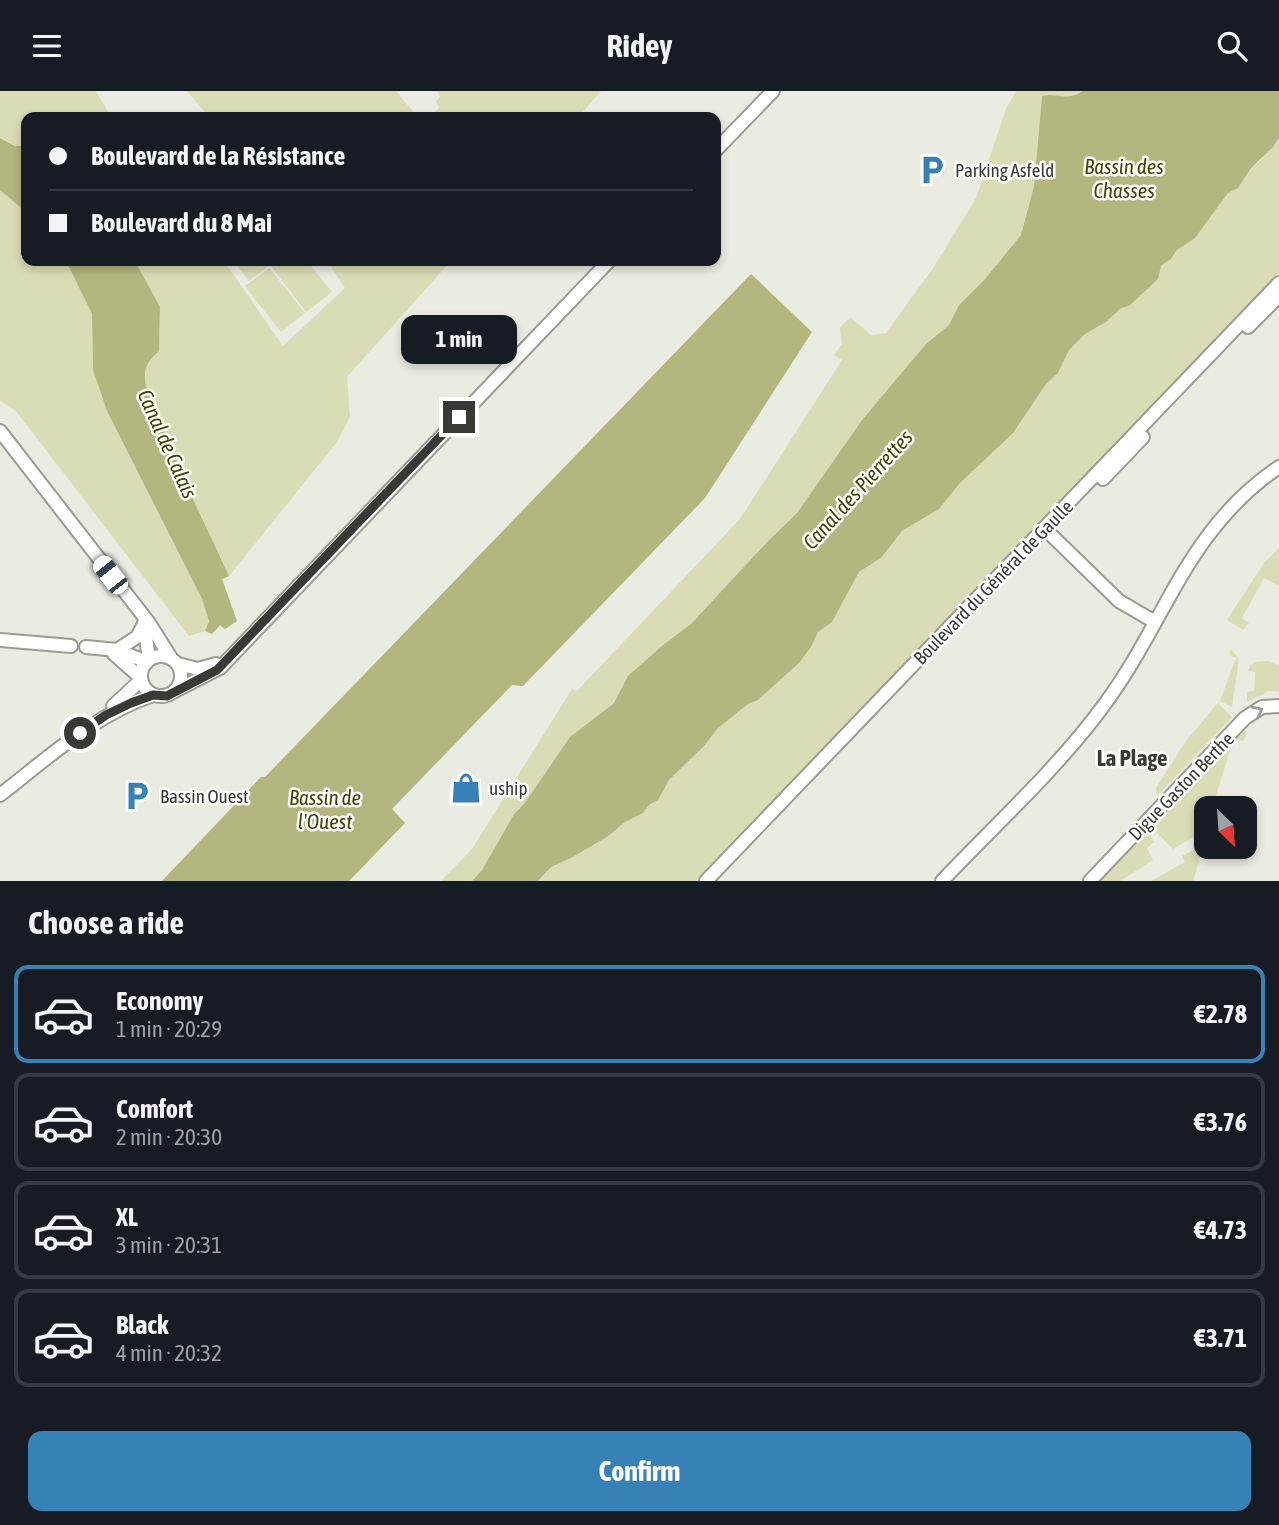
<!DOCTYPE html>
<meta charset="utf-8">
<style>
:root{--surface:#171b24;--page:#242831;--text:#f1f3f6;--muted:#9ea1a6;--line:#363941;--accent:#3681b5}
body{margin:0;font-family:"Asap Condensed",sans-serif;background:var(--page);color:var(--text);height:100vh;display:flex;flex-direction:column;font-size:26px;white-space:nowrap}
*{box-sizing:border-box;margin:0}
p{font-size:23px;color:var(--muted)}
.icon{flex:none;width:38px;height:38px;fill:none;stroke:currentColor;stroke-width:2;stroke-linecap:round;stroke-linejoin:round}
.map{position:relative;height:790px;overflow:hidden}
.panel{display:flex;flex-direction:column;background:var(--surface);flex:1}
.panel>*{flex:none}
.banner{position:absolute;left:21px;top:21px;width:700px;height:154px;border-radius:14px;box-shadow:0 4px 10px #0003;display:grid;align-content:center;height:154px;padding:0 28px;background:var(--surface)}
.needle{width:46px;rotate:155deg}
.controls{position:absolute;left:1194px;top:705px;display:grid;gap:14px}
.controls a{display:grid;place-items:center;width:63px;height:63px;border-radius:14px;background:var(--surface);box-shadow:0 4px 10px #0003;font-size:35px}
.end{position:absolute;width:32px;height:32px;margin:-16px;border:9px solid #393935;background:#fff;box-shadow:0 0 0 4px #fff}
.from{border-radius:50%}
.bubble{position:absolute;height:49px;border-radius:14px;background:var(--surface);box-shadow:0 4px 10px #0003;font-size:23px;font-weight:700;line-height:49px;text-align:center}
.car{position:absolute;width:21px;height:42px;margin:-21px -10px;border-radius:9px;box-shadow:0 0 5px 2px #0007;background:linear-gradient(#fff 24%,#345 0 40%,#fff 0 76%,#345 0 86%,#fff 0)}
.banner b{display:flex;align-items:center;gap:24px;height:66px;font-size:26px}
.banner b+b{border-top:2px solid var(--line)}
.banner i{width:18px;height:18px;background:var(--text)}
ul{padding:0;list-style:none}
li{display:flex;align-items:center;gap:21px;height:98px;margin:0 14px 10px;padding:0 14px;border:4px solid var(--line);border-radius:14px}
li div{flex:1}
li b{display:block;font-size:26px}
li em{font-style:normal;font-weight:700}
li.selected{border-color:var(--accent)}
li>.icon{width:63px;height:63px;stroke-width:1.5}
h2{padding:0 28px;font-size:32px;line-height:84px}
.button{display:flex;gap:14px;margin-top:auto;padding:14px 28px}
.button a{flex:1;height:80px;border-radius:14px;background:var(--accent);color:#fff;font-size:28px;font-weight:700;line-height:80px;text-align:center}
header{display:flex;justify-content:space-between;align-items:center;height:91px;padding:0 28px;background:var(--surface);font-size:32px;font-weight:700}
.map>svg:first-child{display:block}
</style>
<header><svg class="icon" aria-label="menu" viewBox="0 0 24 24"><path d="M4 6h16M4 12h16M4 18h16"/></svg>Ridey<svg class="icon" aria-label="search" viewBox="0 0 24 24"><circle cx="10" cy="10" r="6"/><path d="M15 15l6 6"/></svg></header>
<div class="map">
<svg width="1279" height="790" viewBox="0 0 1279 790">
<rect width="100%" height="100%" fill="#eaebe1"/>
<!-- green -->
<g fill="#dadcb6">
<path d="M0,0h96l15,26h-85v29h-10l-16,-8z"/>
<path d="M187,0h209l19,23 -4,3h-202z"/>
<path d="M437,0h164l-23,26h-150l11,-9 -3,-6 4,-5z"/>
<path d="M1016,0h66c-13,11 -26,1 -40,5l-8,90 -13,49 -36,44 -26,26 -10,20 -23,19 -64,76 -65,93 -29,28 -77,83 -28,21 -34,31 -15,27 -44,34 -46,67 -10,10 -32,56 -10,11h-31l31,-32 100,-160 5,2 163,-172 102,-159 -8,-5 8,-11 -2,-16 10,-11 21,18 15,-2 48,-66 42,-69 30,-89z"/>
<path d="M1279,47v135l-581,608h-160l13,-14 20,-9 36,-21 18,-15 18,-9 6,-8 9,-5 11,-20 36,-35 12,-16 31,-25 10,-4 42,-38 11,-15 7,-15 14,-10 27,-50 22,-14 21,-27 37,-22 20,-25 54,-52 33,-48 12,-11 11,-23 16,-16 21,-12 15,-14 8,-2 32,-40 10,-7 6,-9 18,-12 33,-45 10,-5 13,-20 9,-7z"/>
<path d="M0,99l26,22v49h40l26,53 1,56 14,41 95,188 7,22 -4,10 -16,5 -173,-225 -16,-10z"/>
<path d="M135,170h89l59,85 62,-58 -18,-27h124l-104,116 3,40 -13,25 -108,134 -43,-92 -40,-98c-3,-17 0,-23 13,-35l1,-44z"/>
<path d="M233,170h42l-26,20z"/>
<path d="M278,170h29l25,31 -26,20 -35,-46z"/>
<path d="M269,177l36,45 -24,19 -36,-46z"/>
<path d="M1279,457v38l-15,-8 -22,40 7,5 -6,7 -16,-10 37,-57z"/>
<path d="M1231,558l8,10 -7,48 -12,-6 16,-43 -7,-3z"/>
<path d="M1268,570l11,5v26l-10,-1 -22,11v-10l7,-1 1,-19 -7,-1 2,-6 5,-3z"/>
<path d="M1218,612l14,14 -75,79 -1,-8 30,-47z"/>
<path d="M1243,636l4,7 -4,7 -9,-3 -22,70 -6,1v21l-33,19 -24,-24z"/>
<path d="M1144,740l4,1 6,10 -7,6 6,12 -33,21h-25z"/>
<path d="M1199,756l4,2 -10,32h-42l34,-19 -3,-6z"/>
</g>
<!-- water -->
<g fill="#b4b67f">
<path d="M1082,0h197v47l-7,10 -21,20 -13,20 -10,5 -33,45 -18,12 -6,9 -10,7 -3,13 -29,27 -8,2 -15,14 -21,12 -16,16 -11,23 -12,11 -33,49 -54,51 -20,25 -37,22 -21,27 -22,14 -27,50 -14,10 -7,15 -11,15 -42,38 -10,4 -31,25 -12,16 -36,35 -11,20 -9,5 -6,8 -18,9 -18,15 -36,21 -20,9 -13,14h-66l10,-11 32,-56 10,-10 46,-67 44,-34 14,-27 35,-31 28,-21 77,-83 29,-28 65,-93 64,-76 23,-19 10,-20 26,-26 36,-44 13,-49 8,-90c14,-4 27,6 40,-5z"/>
<path d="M0,47l15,8h11v66l-26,-22z"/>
<path d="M66,170h69l25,46 -1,44c-13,12 -16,18 -13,35l40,98 43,92 -7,3 15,42 -12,8 -5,-4 -8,9 -7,-3 4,-10 -7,-22 -95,-188 -14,-41 -1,-56z"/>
<path d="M751,183l61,58 -107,166 -182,188 -11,-1 -120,124 13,14 -56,58h-187l99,-104h4z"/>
</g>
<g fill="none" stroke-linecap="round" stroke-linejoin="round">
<!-- minor casing -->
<g stroke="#9b9c92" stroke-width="16">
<g id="minor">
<path d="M716,59l57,-59"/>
<path d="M1248,236l31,-31"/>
<path d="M0,340l149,192 22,35"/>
<path d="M1103,388l40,-42"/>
<path d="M1044,437l75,73 36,21"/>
<path d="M144,532l5,37"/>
<path d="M0,549l71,6"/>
<path d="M86,556l31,3 30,12"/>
<path d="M117,559l20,-13 7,-13"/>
<path d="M114,563l27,24"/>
<circle cx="161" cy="585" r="20"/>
<path d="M178,573l20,5 18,-5"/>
<path d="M175,600l45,-23 389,-407"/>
<path d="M113,615l28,-26"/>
<path d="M0,704c49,-38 94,-80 153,-100"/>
<path d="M706,790l573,-598"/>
<path d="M942,790c53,-56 117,-114 162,-176 63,-85 82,-175 175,-238"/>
<path d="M1090,790l155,-163 17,-11 17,-1"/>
</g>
</g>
<!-- minor -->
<use href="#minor" stroke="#fff" stroke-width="12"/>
</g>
<!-- one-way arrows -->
<defs><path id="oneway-chevron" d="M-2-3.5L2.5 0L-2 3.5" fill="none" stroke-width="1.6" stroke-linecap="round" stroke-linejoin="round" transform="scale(1.75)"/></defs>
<use stroke="#9c9c9a" href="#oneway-chevron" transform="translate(1258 620) rotate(-27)"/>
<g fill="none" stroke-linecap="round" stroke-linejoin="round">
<!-- route -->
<path stroke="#393935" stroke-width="9" d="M80,642l26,-18 25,-12 22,-8 14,1 50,-26 242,-253"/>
</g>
<!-- icons -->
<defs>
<g id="parking-bare" transform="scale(2.415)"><path d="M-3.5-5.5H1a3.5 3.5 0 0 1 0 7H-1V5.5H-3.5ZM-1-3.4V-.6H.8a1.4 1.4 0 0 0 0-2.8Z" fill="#3681b5" stroke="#fff" stroke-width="2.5" paint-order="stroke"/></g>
<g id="shop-bare" transform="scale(2.415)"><path d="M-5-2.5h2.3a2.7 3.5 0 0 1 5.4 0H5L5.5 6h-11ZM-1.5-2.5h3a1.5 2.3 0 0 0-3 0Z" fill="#3681b5" stroke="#fff" stroke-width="2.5" paint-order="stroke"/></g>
</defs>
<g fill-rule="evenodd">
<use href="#parking-bare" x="932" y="79"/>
<use href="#shop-bare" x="466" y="697"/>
<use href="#parking-bare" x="137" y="705"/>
</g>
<g text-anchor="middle" stroke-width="5" stroke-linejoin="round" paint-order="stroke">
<!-- poi labels -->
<g font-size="19" fill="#393935" stroke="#fff" text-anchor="start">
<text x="955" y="86">Parking Asfeld</text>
<text x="489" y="704">uship</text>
<text x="160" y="712">Bassin Ouest</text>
</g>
<!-- street labels -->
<g font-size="19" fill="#393935" stroke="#fff">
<text transform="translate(993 491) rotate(-46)" y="7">Boulevard du Général de Gaulle</text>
<text transform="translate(1181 695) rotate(-46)" y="7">Digue Gaston Berthe</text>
</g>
<!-- water labels -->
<g font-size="21" font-style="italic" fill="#440" stroke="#fff">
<text x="1124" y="83">Bassin des<tspan x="1124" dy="24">Chasses</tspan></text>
<text transform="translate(167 353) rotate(66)" y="7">Canal de Calais</text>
<text transform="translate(858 399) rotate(-48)" y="7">Canal des Pierrettes</text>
<text x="325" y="714">Bassin de<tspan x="325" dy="24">l'Ouest</tspan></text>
</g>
<!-- quarter labels -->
<g font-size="23" font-weight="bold" fill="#3b3b33" stroke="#fff">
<text x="1132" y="675">La Plage</text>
</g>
</g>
</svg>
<div class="controls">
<a><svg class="needle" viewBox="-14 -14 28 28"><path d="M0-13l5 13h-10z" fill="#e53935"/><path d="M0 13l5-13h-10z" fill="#9ea1a6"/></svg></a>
</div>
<i class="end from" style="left:80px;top:642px"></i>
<i class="end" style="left:459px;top:326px"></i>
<div class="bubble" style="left:401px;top:224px;width:116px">1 min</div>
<i class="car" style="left:110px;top:484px;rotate:322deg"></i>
<div class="banner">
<b><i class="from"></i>Boulevard de la Résistance</b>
<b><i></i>Boulevard du 8 Mai</b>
</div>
</div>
<section class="panel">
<h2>Choose a ride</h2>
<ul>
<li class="selected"><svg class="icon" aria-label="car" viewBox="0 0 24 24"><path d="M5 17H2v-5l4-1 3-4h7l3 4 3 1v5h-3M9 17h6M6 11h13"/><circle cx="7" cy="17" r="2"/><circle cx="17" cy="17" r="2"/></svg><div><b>Economy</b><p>1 min · 20:29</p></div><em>€2.78</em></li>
<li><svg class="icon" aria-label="car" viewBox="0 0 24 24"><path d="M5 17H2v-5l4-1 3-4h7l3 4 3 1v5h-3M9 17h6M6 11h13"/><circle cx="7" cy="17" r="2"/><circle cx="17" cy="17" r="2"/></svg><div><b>Comfort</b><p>2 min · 20:30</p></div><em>€3.76</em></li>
<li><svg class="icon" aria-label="car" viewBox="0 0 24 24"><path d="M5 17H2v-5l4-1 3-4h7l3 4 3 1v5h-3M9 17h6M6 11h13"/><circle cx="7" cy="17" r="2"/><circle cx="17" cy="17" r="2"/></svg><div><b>XL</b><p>3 min · 20:31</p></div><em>€4.73</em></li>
<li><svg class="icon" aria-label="car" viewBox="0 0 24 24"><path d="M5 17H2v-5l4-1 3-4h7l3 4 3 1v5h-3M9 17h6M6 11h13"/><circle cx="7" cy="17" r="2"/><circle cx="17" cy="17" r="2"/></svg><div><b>Black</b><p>4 min · 20:32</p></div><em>€3.71</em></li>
</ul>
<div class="button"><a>Confirm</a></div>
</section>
